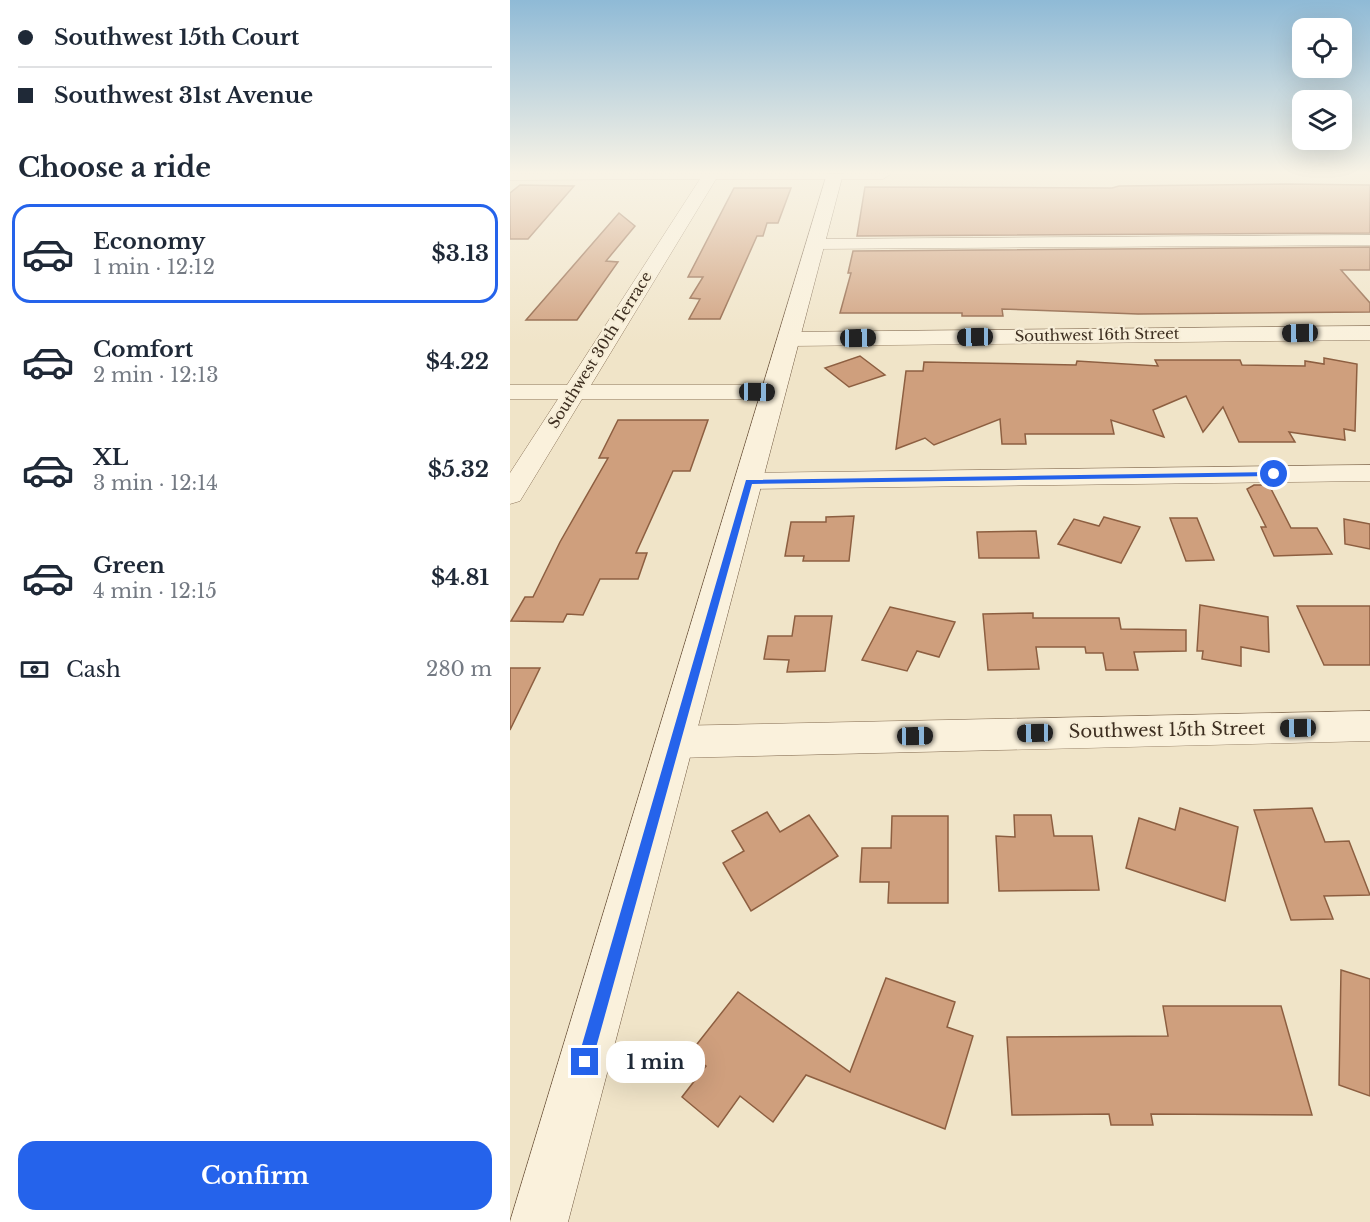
<!DOCTYPE html>
<meta charset="utf-8">
<style>
:root{--surface:#fff;--page:#f2f2f3;--text:#1f2937;--muted:#747a83;--line:#e0e1e3;--accent:#2563eb}
body{margin:0;font-family:"Libre Baskerville",serif;background:var(--page);color:var(--text);height:100vh;display:flex;flex-direction:column;font-size:22px;white-space:nowrap}
*{box-sizing:border-box;margin:0}
p{font-size:20px;color:var(--muted)}
.icon{flex:none;width:33px;height:33px;fill:none;stroke:currentColor;stroke-width:2;stroke-linecap:round;stroke-linejoin:round}
.map{position:relative;flex:1;overflow:hidden}
.drawer{display:flex;flex-direction:column;background:var(--surface);width:510px}
.drawer>*{flex:none}
.top-card{display:grid;align-content:center;height:132px;padding:0 18px;background:var(--surface)}
.buttons{position:absolute;left:782px;top:18px;display:grid;gap:12px}
.buttons a{display:grid;place-items:center;width:60px;height:60px;border-radius:12px;background:var(--surface);box-shadow:0 6px 24px #0002;font-size:30px}
.end{position:absolute;width:27px;height:27px;margin:-14px;border:8px solid #2563eb;background:#fff;box-shadow:0 0 0 3px #fff}
.from{border-radius:50%}
.bubble{position:absolute;height:42px;border-radius:18px;background:var(--surface);box-shadow:0 6px 24px #0002;font-size:20px;font-weight:700;line-height:42px;text-align:center}
.car{position:absolute;width:18px;height:36px;margin:-18px -9px;border-radius:8px;box-shadow:0 0 4px 2px #0007;background:linear-gradient(#222 24%,#8ab4d8 0 40%,#222 0 76%,#8ab4d8 0 86%,#222 0)}
.top-card b{display:flex;align-items:center;gap:21px;height:57px;font-size:22px}
.top-card b+b{border-top:2px solid var(--line)}
.top-card i{width:15px;height:15px;background:var(--text)}
ul{padding:0;list-style:none}
li{display:flex;align-items:center;gap:18px;height:99px;margin:0 12px 9px;padding:0 6px;border:3px solid transparent;border-radius:18px}
li div{flex:1}
li b{display:block;font-size:22px}
li em{font-style:normal;font-weight:700}
li.active{border-color:var(--accent)}
li>.icon{width:54px;height:54px;stroke-width:1.5}
h2{padding:0 18px;font-size:27px;line-height:72px}
.pay{display:flex;align-items:center;gap:15px;height:66px;padding:0 18px;font-size:22px}
.pay p{margin-inline-start:auto}
.action{display:flex;gap:12px;margin-top:auto;padding:12px 18px}
.action a{flex:1;height:69px;border-radius:18px;background:var(--accent);color:#fff;font-size:24px;font-weight:700;line-height:69px;text-align:center}
main{display:flex;flex:1;min-height:0}
.map>svg:first-child{display:block}
</style>
<main>
<section class="drawer">
<div class="top-card">
<b><i class="from"></i>Southwest 15th Court</b>
<b><i></i>Southwest 31st Avenue</b>
</div>
<h2>Choose a ride</h2>
<ul>
<li class="active"><svg class="icon" aria-label="car" viewBox="0 0 24 24"><path d="M5 17H2v-5l4-1 3-4h7l3 4 3 1v5h-3M9 17h6M6 11h13"/><circle cx="7" cy="17" r="2"/><circle cx="17" cy="17" r="2"/></svg><div><b>Economy</b><p>1 min · 12:12</p></div><em>$3.13</em></li>
<li><svg class="icon" aria-label="car" viewBox="0 0 24 24"><path d="M5 17H2v-5l4-1 3-4h7l3 4 3 1v5h-3M9 17h6M6 11h13"/><circle cx="7" cy="17" r="2"/><circle cx="17" cy="17" r="2"/></svg><div><b>Comfort</b><p>2 min · 12:13</p></div><em>$4.22</em></li>
<li><svg class="icon" aria-label="car" viewBox="0 0 24 24"><path d="M5 17H2v-5l4-1 3-4h7l3 4 3 1v5h-3M9 17h6M6 11h13"/><circle cx="7" cy="17" r="2"/><circle cx="17" cy="17" r="2"/></svg><div><b>XL</b><p>3 min · 12:14</p></div><em>$5.32</em></li>
<li><svg class="icon" aria-label="car" viewBox="0 0 24 24"><path d="M5 17H2v-5l4-1 3-4h7l3 4 3 1v5h-3M9 17h6M6 11h13"/><circle cx="7" cy="17" r="2"/><circle cx="17" cy="17" r="2"/></svg><div><b>Green</b><p>4 min · 12:15</p></div><em>$4.81</em></li>
</ul>
<div class="pay"><svg class="icon" aria-label="cash" viewBox="0 0 24 24"><path d="M3 7h18v10H3z"/><circle cx="12" cy="12" r="2"/></svg>Cash<p>280 m</p></div>
<div class="action"><a>Confirm</a></div>
</section>
<div class="map">
<svg width="860" height="1222" viewBox="0 0 860 1222">
<rect width="100%" height="100%" fill="#f0e4c8"/>
<!-- building -->
<g fill="#cf9f7d" stroke="#8d5f41" stroke-width="1.5">
<path d="M776,184l84,1v48l-513,3 8,-49 247,1 7,-2z"/>
<path d="M10,185l54,1 -46,53h-18v-46z"/>
<path d="M224,188h57l-13,35h-11l-4,13h-6l-37,83h-31l11,-20 -10,-1 13,-21h-15z"/>
<path d="M109,213l16,13 -29,35 12,1 -41,58h-51z"/>
<path d="M860,247v23h-29l29,33v9l-232,2 -136,-5 1,7h-41v-3h-122l11,-40h-3l5,-22z"/>
<path d="M350,356l25,19 -36,12 -24,-19z"/>
<path d="M814,358l33,6 -2,67 -11,-2 1,11 -56,-8 6,10h-56l-16,-35 -20,25 -17,-36 -33,14 11,27 -53,-17 3,14h-89l1,10h-24l-2,-25 -66,26 -9,-7 -29,11 10,-78h17l1,-9 152,3 1,-4 81,5 -3,-6h85l2,5 63,1v-5l19,3z"/>
<path d="M108,420h90l-18,51h-17l-37,82h11l-9,26h-38l-17,36 -16,-1 -4,8 -52,-1 14,-24h8l27,-55 48,-84h-9z"/>
<path d="M744,485h15l22,43h26l15,26 -58,2 -13,-29h5l-19,-38z"/>
<path d="M344,516l-5,45h-46l1,-5h-19l6,-34h35v-5z"/>
<path d="M594,517l36,10 -19,36 -63,-19 16,-25 25,7z"/>
<path d="M660,518h27l17,42 -28,1z"/>
<path d="M834,519l26,5v25l-25,-5z"/>
<path d="M526,531l3,27h-60l-2,-26z"/>
<path d="M690,605l68,12 1,35 -28,-5v19l-39,-7 1,-8h-6z"/>
<path d="M787,606h73v59h-46z"/>
<path d="M380,607l65,15 -16,35 -22,-6 -10,20 -45,-11z"/>
<path d="M523,613v5h86l2,11 65,1v21l-52,1 4,18h-32l-3,-17h-17l-1,-6h-49l3,22 -51,1 -5,-56z"/>
<path d="M285,616h37l-7,55 -38,1 2,-12 -25,-1 4,-23h24z"/>
<path d="M0,668h30l-30,62z"/>
<path d="M670,808l58,19 -13,74 -99,-33 13,-50 36,12z"/>
<path d="M802,808l13,34 24,-1 21,54 -46,1 9,23 -42,1 -37,-110z"/>
<path d="M257,812l13,20 29,-17 29,41 -87,55 -28,-48 21,-12 -12,-20z"/>
<path d="M504,815h37l3,21h38l7,54 -100,1 -3,-55 19,1z"/>
<path d="M382,816h56v87h-60l1,-21h-29l2,-34h29z"/>
<path d="M831,970l29,9v117l-31,-11z"/>
<path d="M376,978l69,24 -8,25 26,9 -28,93 -139,-54 -33,47 -33,-26 -22,31 -36,-30 24,-31 -16,-13 48,-61 112,80z"/>
<path d="M653,1006h118l31,109 -161,-1 2,11h-42l-2,-11 -97,1 -5,-78 161,-1z"/>
</g>
<g fill="none" stroke-linecap="round" stroke-linejoin="round">
<!-- street casing -->
<g stroke="#8d765c" stroke-width="1">
<g id="street">
<path d="M0,174h381l-8,5h-167l-125,206h182l9,2 3,5 -3,5 -9,2h-191l-62,102 -10,3v-31l48,-74h-48v-14h57l133,-206 -190,1z"/>
<path d="M860,235v10l-555,4 -6,-1 -3,-4 3,-4 6,-1z"/>
<path d="M860,326v14l-581,6 -8,-2 -3,-5 3,-5 8,-2z"/>
<path d="M860,465v16l-621,8 -10,-2 -4,-6 4,-6 10,-2z"/>
<path d="M860,711v30l-695,17 -14,-5 -5,-11 5,-11 14,-5z"/>
</g>
</g>
<!-- secondary casing -->
<g stroke="#6f573f" stroke-width="1">
<path id="secondary" d="M317,174h16l-275,1048h-58z"/>
</g>
<!-- street -->
<use href="#street" fill="#faf1dc" fill-rule="evenodd"/>
<!-- secondary -->
<use href="#secondary" fill="#faf1dc" fill-rule="evenodd"/>
</g>
<!-- sky -->
<linearGradient id="sky" x2="0" y2="1"><stop stop-color="#8fbad6"/><stop offset="0.5" stop-color="#f8f3e6"/><stop offset="1" stop-color="#f8f3e6" stop-opacity="0"/></linearGradient>
<rect width="860" height="345" fill="url(#sky)"/>
<!-- route -->
<path fill="#2563eb" d="M764,472l4,2 -1,2 -525,8 -160,578 -2,5 -5,2 -6,-2 -2,-5 169,-582z"/>
<g text-anchor="middle" stroke-width="4.5" stroke-linejoin="round" paint-order="stroke">
<!-- far-street labels -->
<g font-size="15" fill="#3d2e20" stroke="#f7eed8">
<text transform="translate(587 335) rotate(-1)" y="5">Southwest 16th Street</text>
<text transform="translate(90 350) rotate(-58)" y="5">Southwest 30th Terrace</text>
</g>
<!-- street labels -->
<g font-size="18" fill="#3d2e20" stroke="#f7eed8">
<text transform="translate(657 730) rotate(-1)" y="6">Southwest 15th Street</text>
</g>
</g>
</svg>
<div class="buttons">
<a><svg class="icon" aria-label="locate" viewBox="0 0 24 24"><circle cx="12" cy="12" r="6"/><path d="M12 2v4M12 18v4M2 12h4M18 12h4"/></svg></a>
<a><svg class="icon" aria-label="layers" viewBox="0 0 24 24"><path d="M12 4l9 5-9 5-9-5zM3 14l9 5 9-5"/></svg></a>
</div>
<i class="end from" style="left:764px;top:474px"></i>
<i class="end" style="left:75px;top:1062px"></i>
<div class="bubble" style="left:96px;top:1041px;width:99px">1 min</div>
<i class="car" style="left:790px;top:333px;rotate:269deg"></i>
<i class="car" style="left:465px;top:337px;rotate:269deg"></i>
<i class="car" style="left:348px;top:338px;rotate:89deg"></i>
<i class="car" style="left:247px;top:392px;rotate:91deg"></i>
<i class="car" style="left:788px;top:728px;rotate:269deg"></i>
<i class="car" style="left:525px;top:733px;rotate:269deg"></i>
<i class="car" style="left:405px;top:736px;rotate:89deg"></i>
</div>
</main>
